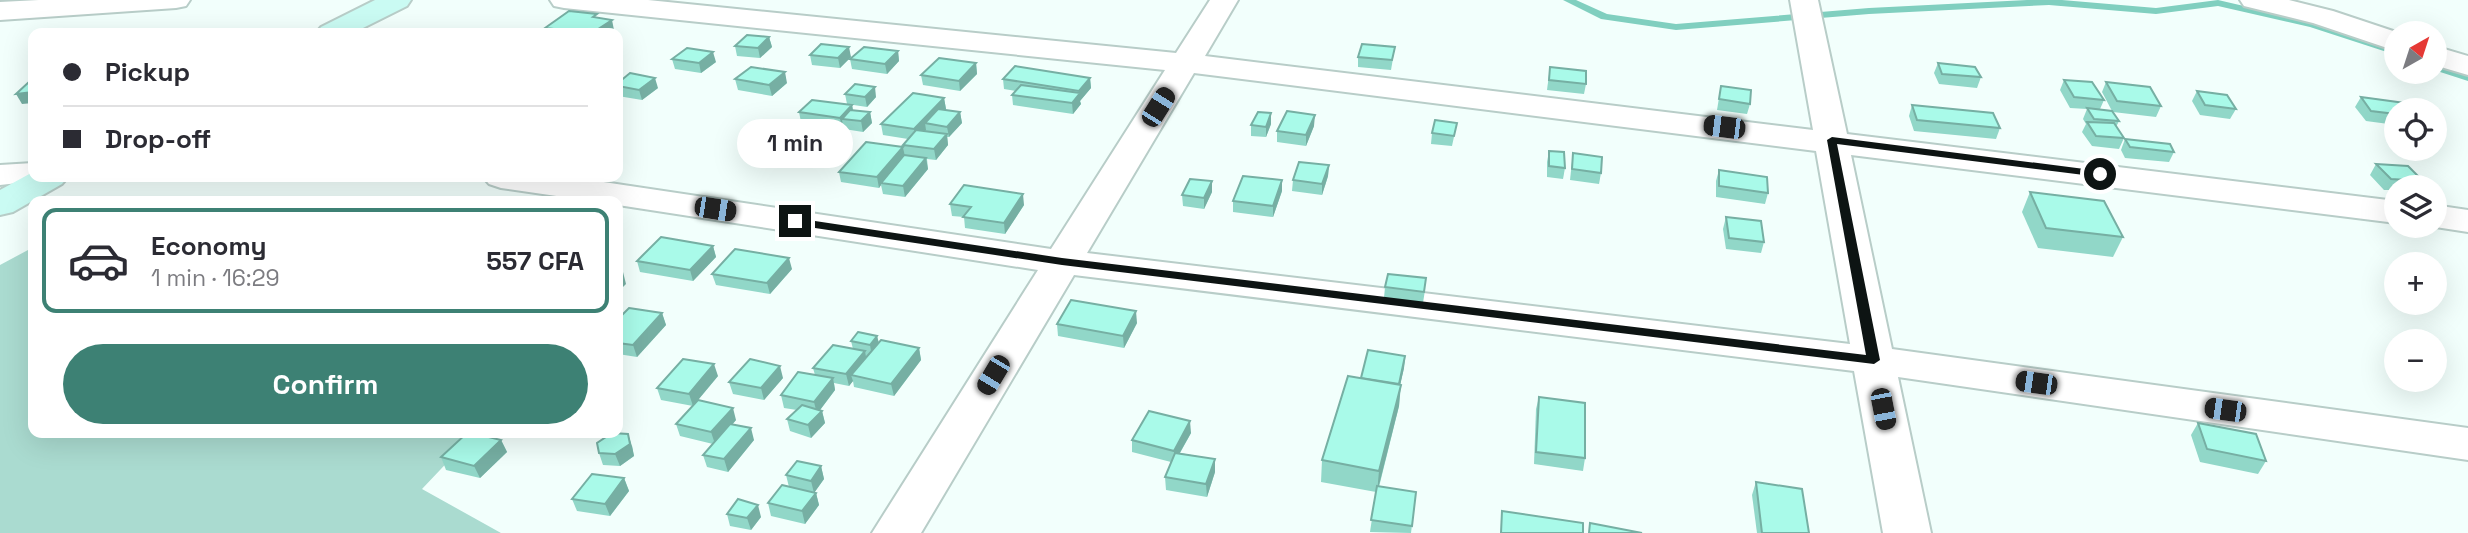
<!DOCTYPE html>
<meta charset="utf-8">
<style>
:root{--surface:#fff;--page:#f2f2f3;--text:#2b2b33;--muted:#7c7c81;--line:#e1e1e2;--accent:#3d8174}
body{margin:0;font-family:"Space Grotesk",sans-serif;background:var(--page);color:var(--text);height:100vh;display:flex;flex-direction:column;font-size:26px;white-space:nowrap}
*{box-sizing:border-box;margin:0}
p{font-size:23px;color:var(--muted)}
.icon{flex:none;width:38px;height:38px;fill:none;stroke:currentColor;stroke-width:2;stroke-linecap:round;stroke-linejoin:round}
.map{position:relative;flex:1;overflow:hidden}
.side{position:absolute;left:28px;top:196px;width:595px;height:242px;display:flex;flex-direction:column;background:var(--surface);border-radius:14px;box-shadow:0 7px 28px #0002}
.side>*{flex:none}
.guide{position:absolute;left:28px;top:28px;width:595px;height:154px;border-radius:14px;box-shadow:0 7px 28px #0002;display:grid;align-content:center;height:154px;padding:0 35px;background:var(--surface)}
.needle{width:46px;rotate:39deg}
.tools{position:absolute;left:2384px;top:21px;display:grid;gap:14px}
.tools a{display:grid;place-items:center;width:63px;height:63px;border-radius:50%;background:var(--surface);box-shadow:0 7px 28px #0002;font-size:35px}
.end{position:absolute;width:32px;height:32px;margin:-16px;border:9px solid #0d1413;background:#fff;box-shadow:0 0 0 4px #fff}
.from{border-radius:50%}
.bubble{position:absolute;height:49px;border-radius:24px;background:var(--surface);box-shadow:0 7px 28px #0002;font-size:23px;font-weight:700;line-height:49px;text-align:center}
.car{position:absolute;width:21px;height:42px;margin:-21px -10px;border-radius:9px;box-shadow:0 0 5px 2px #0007;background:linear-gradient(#222 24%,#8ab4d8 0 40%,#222 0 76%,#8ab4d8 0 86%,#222 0)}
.guide b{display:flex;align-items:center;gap:24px;height:66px;font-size:26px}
.guide b+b{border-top:2px solid var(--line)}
.guide i{width:18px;height:18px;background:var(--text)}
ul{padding:12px 0 0;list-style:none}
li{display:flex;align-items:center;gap:21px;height:105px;margin:0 14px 10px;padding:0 21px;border:4px solid transparent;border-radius:14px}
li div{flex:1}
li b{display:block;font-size:26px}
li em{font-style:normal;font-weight:700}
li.current{border-color:var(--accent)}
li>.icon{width:63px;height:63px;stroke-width:1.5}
.button{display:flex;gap:14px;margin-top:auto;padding:14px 35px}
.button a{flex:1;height:80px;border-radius:42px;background:var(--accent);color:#fff;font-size:28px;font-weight:700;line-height:80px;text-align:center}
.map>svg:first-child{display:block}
</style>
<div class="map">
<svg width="2468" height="533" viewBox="0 0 2468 533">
<rect width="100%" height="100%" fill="#f2fffc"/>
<!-- green -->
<path fill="#aadbd0" d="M28,250l5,1v181h443l-54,57 79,44h-501v-268z"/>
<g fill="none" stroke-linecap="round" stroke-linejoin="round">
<!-- stream -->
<g fill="#80cfbf" fill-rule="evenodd">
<path d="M1563,0h13l31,14 69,10 193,-16 158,-8h35l94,8 62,-8 99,23 79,25v7l-86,-28 -92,-21 -62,8 -107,-9 -180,9 -193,16 -75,-11z"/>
<path d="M2434,63l34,11v7l-34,-11z"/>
</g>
<!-- minor casing -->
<g stroke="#b8cdc8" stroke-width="4">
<g id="minor">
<path d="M39,0h151l-4,6 -10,2 -176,12v-18z"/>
<path d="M550,0h98l528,53 34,-53h28l-33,56 608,74 -23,-130h28l29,134 549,67v22l-545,-68 41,194 576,79v32l-570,-83 33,156h-48l-29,-162 -780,-96 -153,258h-49l166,-263 -420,-65v-4h-27l-90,-13 -12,-4 -6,-7h87l481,72 114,-179 -601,-62 -10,-2zM1194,73l622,78 34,193 -763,-91z"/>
<path d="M2240,0h49l44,11 66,22h-3v18l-83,-28 -69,-17z"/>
<path d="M2434,46l34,10v19l-34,-10z"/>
<path d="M33,163v14h15l-3,3 -45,5v-20z"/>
<path d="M2434,205l34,5v22l-39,-6h5z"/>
</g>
</g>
<!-- secondary casing -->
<g stroke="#b8cdc8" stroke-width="4">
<g id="secondary">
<path d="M375,0h36l-4,6 -54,27h-37l5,-6z"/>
<path d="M33,172v5h35l-6,7 -49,28 -13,3v-25z"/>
</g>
</g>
<!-- minor -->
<use href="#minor" fill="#fff" fill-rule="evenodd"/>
<!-- secondary -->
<use href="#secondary" fill="#cafbf3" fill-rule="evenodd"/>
</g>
<!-- wall -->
<g fill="#91d7c8">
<path d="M598,18l16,12 -5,3h-63l-1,-5z"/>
<path d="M769,37l3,10 -12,11 -23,-2 -2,-10z"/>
<path d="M1395,47l-4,23 -33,-3v-10z"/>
<path d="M898,51l1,10 -12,13 -35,-5 -2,-10z"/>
<path d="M810,55l41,2 -11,11 -28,-3z"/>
<path d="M672,59l44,3 -15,11 -26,-4z"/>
<path d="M976,63l1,11 -17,17 -37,-6 -2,-10z"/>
<path d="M1938,63l43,14 -4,11 -38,-4 -5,-11z"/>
<path d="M1550,67l36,17 -2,10 -37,-4z"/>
<path d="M1090,78l1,10 -11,13 1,3 -8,10 -60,-9 -1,-10 4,-4 -12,-2 -1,-10z"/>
<path d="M735,79l52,4 -15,13 -34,-6z"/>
<path d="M2064,80l40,20 -4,9 12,2 -10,-19 4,-10 55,24 -5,11 -43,-5 6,9 -3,6 8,11 -5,11 -27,-3 -10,-14 4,-8 -3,-5 4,-10 -17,-1 -10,-18z"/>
<path d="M618,83l40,5 -16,12 -24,-4z"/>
<path d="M1721,86l29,18 -3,10 -30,-4z"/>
<path d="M2197,91l39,18 -6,10 -30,-4 -8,-14z"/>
<path d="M845,94l31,3 -9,10 -20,-3z"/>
<path d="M2361,97l35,13v15l-30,-4 -11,-14z"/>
<path d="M944,98l2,11 -1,1 15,2 2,11 -13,14h-2l1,8 -12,15 -9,-1 1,10 -23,28 -22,-3 -2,-9 -2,3 -38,-6 -2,-10 64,-25 1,8 -1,-10 5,-6 -25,-4 -2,-11z"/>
<path d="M852,105l1,5 17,2 2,11 -9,9 -19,-3 -1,-2 -1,1 -41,-6 -2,-10z"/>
<path d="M1912,105l88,23 -4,11 -82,-8 -5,-15z"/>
<path d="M1457,123l-5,23 -21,-2 1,-11z"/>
<path d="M1271,124l-5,13 -15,-1v-11z"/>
<path d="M1314,126l-8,20 -29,-4v-11z"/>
<path d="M2125,139l49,13 -5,10 -44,-4 -4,-8z"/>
<path d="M1549,151l16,17 -2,11 -16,-2v-15z"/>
<path d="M1573,153l28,20 -2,11 -29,-4z"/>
<path d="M2376,164l47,17 -4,6h-23v3h-12l-14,-15z"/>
<path d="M1329,165l-1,11 -6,19 -30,-4 1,-11z"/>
<path d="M1719,170l49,23 -3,11 -49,-7v-16z"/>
<path d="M1282,191l-9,26 -40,-5v-11z"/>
<path d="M1212,192l-8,17 -21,-3 -1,-11z"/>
<path d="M2030,192l93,45 -10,20 -75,-9 -16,-36z"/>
<path d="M950,204l74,1 -19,29 -40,-6 -1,-11 -12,-1z"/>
<path d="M1726,217l38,25 -3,11 -35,-4 -3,-20z"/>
<path d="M713,246l3,11 -23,24 -53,-9 -3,-11z"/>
<path d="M792,269l-22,25 -54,-9 -4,-11z"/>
<path d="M1385,287l40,3 -2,13 -39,-5z"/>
<path d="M662,313l4,12 -29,32 -19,-3v-35z"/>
<path d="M1137,323l-13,25 -66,-12 -1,-12z"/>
<path d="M877,336l2,7 40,5 2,12 -27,36 -40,-9 -1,-6 -4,5 -15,-3 1,7 -15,20 2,1 3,12 -14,15 -21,-7 -3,-12 10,-9 -13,-2 -3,-13 34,-20 -2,-7 40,-19 -2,-8z"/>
<path d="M1405,356l-1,12 -4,17 -1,21 -20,81 37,5 -5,41 -41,-1 6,-40 -55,-10 1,-22 39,-82z"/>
<path d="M718,376l-25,30 -32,-6 -4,-12z"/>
<path d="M783,378l-19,22 -31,-6 -4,-12z"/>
<path d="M1539,397l46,61 -2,13 -49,-7 2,-55z"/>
<path d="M736,420l-4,5 22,15 -26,32 -21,-5 -4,-12 10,-11 -33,-8 -4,-12z"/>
<path d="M2198,423l68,38 -8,13 -58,-12 -9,-27z"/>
<path d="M504,432h23l-4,4z"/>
<path d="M1191,433l-11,20 35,6v13l-8,25 -41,-7 -1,-13 6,-15 -39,-10v-12z"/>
<path d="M501,440l6,12 -27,26 -34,-8 -5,-13z"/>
<path d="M632,446l2,10 -14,10 -17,-1 -4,-12z"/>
<path d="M821,466l3,13 -10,14h2l3,12 -14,19 -34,-8 -3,-13 21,-16 -3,-12z"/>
<path d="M624,478l5,13 -19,25 -33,-5 -5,-12z"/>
<path d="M1756,482l53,51h-52l-5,-38z"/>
<path d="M727,514l34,3 -10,13 -21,-4z"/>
</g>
<!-- shaded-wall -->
<g fill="#76afa3">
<path d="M612,20l2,10 -5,3h-17z"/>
<path d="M769,37l3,10 -12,11 -2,-10z"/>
<path d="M849,47l2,10 -11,11 -2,-10z"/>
<path d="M898,51l1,10 -12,13 -2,-10z"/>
<path d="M713,52l3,10 -15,11 -2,-10z"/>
<path d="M976,63l1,11 -17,17 -1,-10z"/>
<path d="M785,72l2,11 -15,13 -3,-11z"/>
<path d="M655,78l3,10 -16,12 -3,-10z"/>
<path d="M1090,78l1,10 -11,13 1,3 -8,10 -1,-11 8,-9 -1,-3z"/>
<path d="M875,87l1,10 -9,10 -2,-10z"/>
<path d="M33,92v11l-11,1 -6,-10z"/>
<path d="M944,98l2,11 -15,15 -6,-1 1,7 -10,10 -2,-11z"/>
<path d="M852,105l2,11 -12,3 1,8 -1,1 -2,-10z"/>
<path d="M870,112l2,11 -9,9 -2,-11z"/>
<path d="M960,112l2,11 -13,14 -2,-10z"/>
<path d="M1271,113v11l-5,13v-10z"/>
<path d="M1315,115l-1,11 -8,20v-11z"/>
<path d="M947,134l1,11 -12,15 -2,-11z"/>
<path d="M903,147l2,10 -24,26v2l-2,3 -2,-11z"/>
<path d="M926,158l2,11 -23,28 -2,-11z"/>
<path d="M1329,165l-1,11 -6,19v-11z"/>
<path d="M1282,180v11l-9,26v-11z"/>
<path d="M1212,181v11l-8,17v-11z"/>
<path d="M1023,194l1,11 -19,29 -1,-11z"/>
<path d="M713,246l3,11 -23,24 -3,-11z"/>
<path d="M789,258l3,11 -22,25 -3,-11z"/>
<path d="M623,272l3,12 -8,8v-15z"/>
<path d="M1136,311l1,12 -13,25 -1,-12z"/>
<path d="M662,313l4,12 -29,32 -4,-12z"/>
<path d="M877,336l3,12 -8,9 -2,-12z"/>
<path d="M919,348l2,12 -27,36 -3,-12z"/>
<path d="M865,351l2,12 -16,12 2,6 -4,5 -3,-12z"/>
<path d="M1405,356l-1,12 -7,31 1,-12z"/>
<path d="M714,364l4,12 -25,30 -4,-12z"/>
<path d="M780,366l3,12 -19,22 -3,-12z"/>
<path d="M833,378l2,12 -18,24 -3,-12z"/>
<path d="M1401,385l-2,21 -22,87 2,-22z"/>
<path d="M733,408l3,12 -21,24 -4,-12z"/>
<path d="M822,411l3,12 -14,15 -3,-13z"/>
<path d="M1190,421l1,12 -17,30v-12z"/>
<path d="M751,428l3,12 -26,32 -4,-13z"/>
<path d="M628,434l4,12 2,10 -14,10 -5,-12z"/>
<path d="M501,440l6,12 -27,26 -6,-12z"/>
<path d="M1215,459v13l-8,25 -1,-13z"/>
<path d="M821,466l3,13 -10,14 -3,-12z"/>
<path d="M624,478l5,13 -19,25 -5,-12z"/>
<path d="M816,493l3,12 -14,19 -3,-13z"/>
<path d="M758,505l3,12 -10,13 -4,-12z"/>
</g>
<!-- building -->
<g fill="#a9fae9" stroke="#76afa3" stroke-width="2">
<path d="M569,11l28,3 -4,3 19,3 -20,13h-35l5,-3 -17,-2z"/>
<path d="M747,35l22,2 -11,11 -23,-2z"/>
<path d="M821,44l28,3 -11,11 -28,-3z"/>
<path d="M1362,44l33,3 -3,13 -34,-3z"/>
<path d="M864,47l34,4 -13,13 -35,-5z"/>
<path d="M687,48l26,4 -14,11 -27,-4z"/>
<path d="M939,58l37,5 -17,18 -38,-6z"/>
<path d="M1938,63l37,4 6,10 -39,-3z"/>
<path d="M1015,66l75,12 -11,13 -76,-12z"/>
<path d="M751,67l34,5 -16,13 -34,-6z"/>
<path d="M1550,67l36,4v13l-37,-4z"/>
<path d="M630,73l25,5 -16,12 -21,-4v-3z"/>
<path d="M33,79v13l-17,2 15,-14z"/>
<path d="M2064,80l28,2 12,18 -30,-3z"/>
<path d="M2106,82l44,5 11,19 -44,-5z"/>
<path d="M855,84l20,3 -10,10 -20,-3z"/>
<path d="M1021,85l59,8 -8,10 -60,-8z"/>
<path d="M1721,86l30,4 -1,14 -31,-5z"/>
<path d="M2197,91l30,4 9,14 -31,-4z"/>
<path d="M913,93l31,5 -30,31 -33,-5z"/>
<path d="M2361,97l51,7 5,6h-21v4l-25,-3z"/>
<path d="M812,100l40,5 -12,13 -41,-6z"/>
<path d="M1912,105l81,8 7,15 -83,-8z"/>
<path d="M2087,108l25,3 7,10 -25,-2z"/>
<path d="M938,109l22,3 -13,15 -22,-4z"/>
<path d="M850,110l20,2 -9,9 -19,-2z"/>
<path d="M1287,111l28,4 -9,20 -29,-4z"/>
<path d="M1258,112l13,1 -5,14 -15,-2z"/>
<path d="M1435,120l22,3 -3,13 -22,-3z"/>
<path d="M2087,122l27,1 10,15 -28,-2z"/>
<path d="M916,130l31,4 -13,15 -31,-4z"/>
<path d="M2125,139l45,5 4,8 -44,-5z"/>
<path d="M866,142l37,5 -26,30 -38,-5z"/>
<path d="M1549,151l15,1 1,16 -16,-2z"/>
<path d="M1573,153l29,4 -1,16 -29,-4z"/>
<path d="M904,155l22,3 -23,28 -22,-3z"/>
<path d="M1299,162l30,3 -7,19 -29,-4z"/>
<path d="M2376,164l32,2 15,15 -32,-2z"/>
<path d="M1719,170l48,7 1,16 -49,-7z"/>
<path d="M1243,176l39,4 -9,26 -40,-5z"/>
<path d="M1190,179l22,2 -8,17 -22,-3z"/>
<path d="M964,185l59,9 -19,29 -41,-6 8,-10 -21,-3z"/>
<path d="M2030,192l74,9 19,36 -77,-9z"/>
<path d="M1726,217l35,4 3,21 -35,-4z"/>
<path d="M661,237l52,9 -23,24 -53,-9z"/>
<path d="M735,249l54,9 -22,25 -55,-9z"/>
<path d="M1388,274l38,4 -2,14 -39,-5z"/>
<path d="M1071,300l65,11 -13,25 -66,-12z"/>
<path d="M629,308l33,5 -29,32 -15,-2v-24z"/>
<path d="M858,332l19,4 -7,9 -19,-4z"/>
<path d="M881,340l38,8 -28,36 -40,-9z"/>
<path d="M833,345l32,6 -19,23 -33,-6z"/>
<path d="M1368,350l37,6 -6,28 -38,-6z"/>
<path d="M683,359l31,5 -25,30 -32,-6z"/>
<path d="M750,359l30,7 -19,22 -32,-6z"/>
<path d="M798,372l35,6 -19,24 -33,-7z"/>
<path d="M1348,376l53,9 -22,86 -57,-11z"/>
<path d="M1539,397l46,6v55l-49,-6z"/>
<path d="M698,400l35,8 -22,24 -35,-8z"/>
<path d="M802,405l20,6 -14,14 -21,-6z"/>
<path d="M1149,411l41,10 -16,30 -42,-11z"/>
<path d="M2198,423l58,11 10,27 -59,-12z"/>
<path d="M730,424l21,4 -27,31 -21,-4z"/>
<path d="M468,432l33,8 -27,26 -33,-9z"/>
<path d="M612,433l16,1 2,10 -15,10 -16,-1 -2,-10z"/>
<path d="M1175,453l40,6 -9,25 -41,-7z"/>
<path d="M797,461l24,5 -10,15 -25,-6z"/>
<path d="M592,474l32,4 -19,26 -33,-5z"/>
<path d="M1756,482l46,7 7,44h-47z"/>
<path d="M782,485l34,8 -14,18 -34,-8z"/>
<path d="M1377,486l39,6 -4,34 -41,-6z"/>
<path d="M738,499l20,6 -11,13 -20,-4z"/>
<path d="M1502,511l81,12v10h-82z"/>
<path d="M1590,523l52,10h-53z"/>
</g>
<!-- route -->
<path fill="#0d1413" d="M1832,137l268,34 5,3 -5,3 -263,-33 43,216 -6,4 -812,-99 -267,-40 -5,-4 5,-3 267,40 804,97 -39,-215z"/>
</svg>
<div class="tools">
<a><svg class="needle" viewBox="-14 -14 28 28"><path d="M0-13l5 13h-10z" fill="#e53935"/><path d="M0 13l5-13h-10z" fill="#7c7c81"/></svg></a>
<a><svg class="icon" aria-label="locate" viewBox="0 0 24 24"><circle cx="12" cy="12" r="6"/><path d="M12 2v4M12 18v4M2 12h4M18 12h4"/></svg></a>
<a><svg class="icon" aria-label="layers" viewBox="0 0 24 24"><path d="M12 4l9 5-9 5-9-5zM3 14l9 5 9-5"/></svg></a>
<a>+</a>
<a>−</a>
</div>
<i class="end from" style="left:2100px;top:174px"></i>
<i class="end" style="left:795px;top:221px"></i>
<div class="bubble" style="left:737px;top:119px;width:116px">1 min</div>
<i class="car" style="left:1158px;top:107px;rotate:32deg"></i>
<i class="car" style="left:1724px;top:127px;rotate:277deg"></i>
<i class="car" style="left:715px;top:209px;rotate:99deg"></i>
<i class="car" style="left:993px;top:375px;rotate:211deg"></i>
<i class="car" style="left:2036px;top:383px;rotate:278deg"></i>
<i class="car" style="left:1883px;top:409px;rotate:169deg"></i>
<i class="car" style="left:2225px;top:410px;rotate:278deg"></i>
<div class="guide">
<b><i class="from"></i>Pickup</b>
<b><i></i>Drop-off</b>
</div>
<section class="side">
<ul>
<li class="current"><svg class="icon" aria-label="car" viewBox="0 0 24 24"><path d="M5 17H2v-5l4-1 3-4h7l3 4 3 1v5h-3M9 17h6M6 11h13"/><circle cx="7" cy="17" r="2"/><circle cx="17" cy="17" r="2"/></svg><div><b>Economy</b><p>1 min · 16:29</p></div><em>557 CFA</em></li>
</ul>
<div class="button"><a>Confirm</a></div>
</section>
</div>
